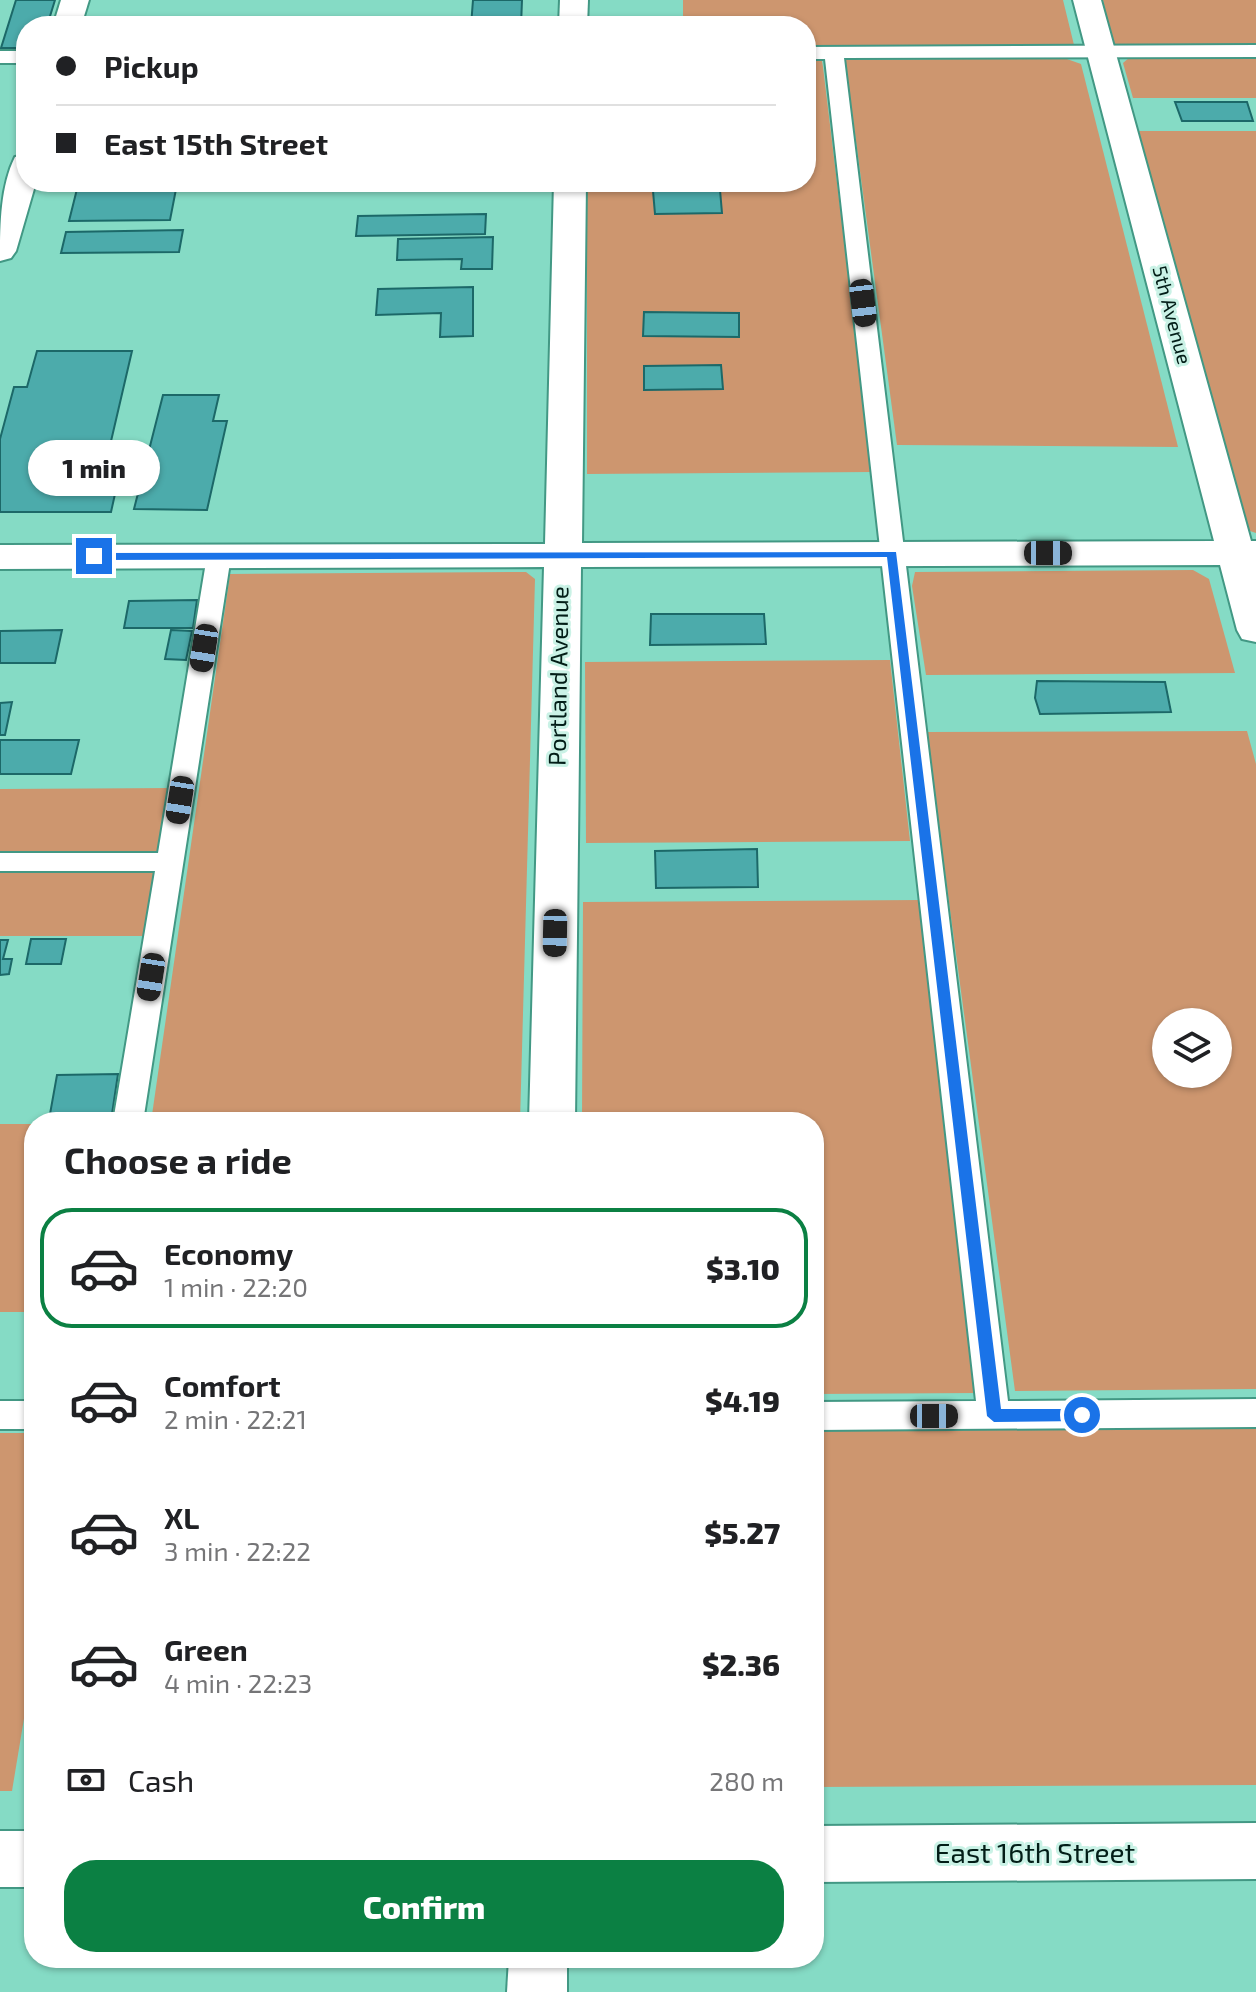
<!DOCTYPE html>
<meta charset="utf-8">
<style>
:root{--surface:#fff;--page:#f6f6f6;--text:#202124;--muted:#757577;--line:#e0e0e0;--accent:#0b8043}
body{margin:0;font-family:"Exo 2",sans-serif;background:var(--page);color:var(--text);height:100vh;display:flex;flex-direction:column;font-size:30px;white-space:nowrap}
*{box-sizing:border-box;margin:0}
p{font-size:26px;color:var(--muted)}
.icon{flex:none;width:44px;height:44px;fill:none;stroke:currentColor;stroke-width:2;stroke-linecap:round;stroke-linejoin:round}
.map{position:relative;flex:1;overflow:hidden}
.details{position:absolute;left:24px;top:1112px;width:800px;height:856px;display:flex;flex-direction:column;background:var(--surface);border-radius:32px;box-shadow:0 2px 6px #0004}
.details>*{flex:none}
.hud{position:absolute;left:16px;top:16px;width:800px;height:176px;border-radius:32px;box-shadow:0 2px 6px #0004;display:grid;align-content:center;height:176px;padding:0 40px;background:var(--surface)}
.buttons{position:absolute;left:1152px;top:1008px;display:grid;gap:16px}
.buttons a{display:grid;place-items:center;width:80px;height:80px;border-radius:50%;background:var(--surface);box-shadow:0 2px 6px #0004;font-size:40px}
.end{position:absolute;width:36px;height:36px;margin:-18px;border:10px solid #1a73e8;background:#fff;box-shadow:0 0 0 4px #fff}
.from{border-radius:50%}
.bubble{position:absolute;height:56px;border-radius:28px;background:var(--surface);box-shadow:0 2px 6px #0004;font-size:26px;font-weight:800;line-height:56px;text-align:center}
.car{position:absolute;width:24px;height:48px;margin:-24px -12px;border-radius:10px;box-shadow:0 0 6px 2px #0007;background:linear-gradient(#222 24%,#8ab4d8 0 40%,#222 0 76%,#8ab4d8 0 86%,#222 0)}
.hud b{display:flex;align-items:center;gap:28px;height:76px;font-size:30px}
.hud b+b{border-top:2px solid var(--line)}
.hud i{width:20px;height:20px;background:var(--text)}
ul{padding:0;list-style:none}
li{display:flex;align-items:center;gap:24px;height:120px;margin:0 16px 12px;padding:0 24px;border:4px solid transparent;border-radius:32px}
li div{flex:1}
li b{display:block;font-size:30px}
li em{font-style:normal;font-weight:800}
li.active{border-color:var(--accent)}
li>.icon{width:72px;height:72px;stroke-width:1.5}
h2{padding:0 40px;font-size:36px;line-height:96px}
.pay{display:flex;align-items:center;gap:20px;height:88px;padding:0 40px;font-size:30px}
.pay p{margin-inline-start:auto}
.button{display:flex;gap:16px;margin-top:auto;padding:16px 40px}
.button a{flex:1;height:92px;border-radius:32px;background:var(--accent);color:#fff;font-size:32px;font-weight:800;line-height:92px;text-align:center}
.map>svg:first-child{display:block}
</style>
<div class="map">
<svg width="1256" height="1992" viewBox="0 0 1256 1992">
<rect width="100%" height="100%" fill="#85dbc5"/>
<!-- green -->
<g fill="#cd966f" fill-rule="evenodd">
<path d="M683,0h380l11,45 -6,3 -262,2v-24h-123z"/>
<path d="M1103,0h153v46l-140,-1 -4,-3z"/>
<path d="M1130,57h126v41h-123l-10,-35z"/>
<path d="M806,58l16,3 1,6 49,405 -285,2v-292h219z"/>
<path d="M1064,58l17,6 97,383 -281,-2 -52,-385z"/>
<path d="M1139,131h117v402l-9,-3 -6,-8z"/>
<path d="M1193,570l16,9 26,94 -309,2 -14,-89 3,-14z"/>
<path d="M526,572l9,7 -15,543h-369l79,-548z"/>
<path d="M890,660l20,181 -324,2 -1,-181z"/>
<path d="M1247,731l9,33v625l-241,2 -89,-659zM1166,1022h52v52h-52z"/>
<path d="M175,788l-12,68 -163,-2v-65z"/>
<path d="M0,870l157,2 -11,64h-146z"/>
<path d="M922,900l57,493 -165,1v-272h-232l1,-220z"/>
<rect x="0" y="1124" width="34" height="188"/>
<path d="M1256,1426v359l-442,2v-360z"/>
<path d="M0,1433h34v225l-22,133h-12z"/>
</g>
<!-- building -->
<g fill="#4cabab" stroke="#1c6868" stroke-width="2">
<path d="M16,0h39l-8,26h-21v22h-25z"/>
<path d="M473,0h49l-1,26h-50z"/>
<path d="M1175,102h72l6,19h-71z"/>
<path d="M177,184l-7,36 -101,1 9,-36z"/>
<path d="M720,190l2,23 -67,1 -2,-23z"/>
<path d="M486,214l-1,20 -129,2 2,-20z"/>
<path d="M183,230l-4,22 -118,1 5,-21z"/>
<path d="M493,237l-1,32h-31l1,-10 -65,1 1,-21z"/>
<path d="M473,287v49l-33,1 1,-24 -65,2 2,-26z"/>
<path d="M644,312l95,1v24l-96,-1z"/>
<path d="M37,351h95l-27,116h16l-10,45h-111v-73l14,-52h13z"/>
<path d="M721,365l2,24 -79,1v-24z"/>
<path d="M163,395h56l-6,26h14l-20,89 -73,-1z"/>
<path d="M197,600l-4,28h-69l5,-27z"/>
<path d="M651,614h113l2,30 -116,1z"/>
<path d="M62,630l-7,33h-55v-32z"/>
<path d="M171,630l21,1 -6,29 -21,-1z"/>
<path d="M1037,681l128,1 6,30 -131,2 -5,-16z"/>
<path d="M12,702l-7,33h-5v-32z"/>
<path d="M0,740h79l-8,34h-71z"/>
<path d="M757,849l1,38 -102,1 -1,-37z"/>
<path d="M31,939h35l-5,25h-35z"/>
<path d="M0,940h8l-5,19h9l-3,15 -9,1z"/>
<path d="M118,1074l-6,40h-62l7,-39z"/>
</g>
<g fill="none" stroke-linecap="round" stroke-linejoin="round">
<!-- service casing -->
<g stroke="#429884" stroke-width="4">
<g id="service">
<path d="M1256,45v12l-412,1 164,1343 248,-2v28l-442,3v-28l162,-1 -151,-1342h-19v-12z"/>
<rect x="0" y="51" width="26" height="12"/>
<path d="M219,549l8,2 4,5 -88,566h-30l42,-251h-155v-18h158l49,-297 4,-5z"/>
<rect x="0" y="1401" width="34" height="28"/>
</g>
</g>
<!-- minor casing -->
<g stroke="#429884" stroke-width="4">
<g id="minor">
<path d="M61,0h28l-8,26h-28z"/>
<path d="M560,0h28l-1,26h-28z"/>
<path d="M1073,0h28l150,541h5v101l-14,-3 -5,-9 -17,-65 -639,2 -6,555h-46l15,-555 -544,2v-24l545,-1 9,-362h32l-4,361 632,-2z"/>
<path d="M26,155v27h10l-20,69 -5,7 -11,3c0,-34 0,-74 15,-104z"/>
<path d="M1256,1823v56l-442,3v-56z"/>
<rect x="0" y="1831" width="34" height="56"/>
<path d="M509,1958h58v34h-60z"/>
</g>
</g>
<!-- service -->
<use href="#service" fill="#fff" fill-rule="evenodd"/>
<!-- minor -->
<use href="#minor" fill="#fff" fill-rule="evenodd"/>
</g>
<!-- route -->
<path fill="#1a73e8" d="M896,552l105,857h81l7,6 -7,6 -88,1 -7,-6 -100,-859 -793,3 -6,-4 6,-3z"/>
<g text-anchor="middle" stroke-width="6" stroke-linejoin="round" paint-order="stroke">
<!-- far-street labels -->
<g font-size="20" fill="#021d17" stroke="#caf2e6">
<text transform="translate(1172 315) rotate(75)" y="7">5th Avenue</text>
</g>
<!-- street labels -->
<g font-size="24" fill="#021d17" stroke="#caf2e6">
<text transform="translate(559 676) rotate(-89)" y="8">Portland Avenue</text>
</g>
<!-- near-street labels -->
<g font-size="28" fill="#021d17" stroke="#caf2e6">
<text x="1035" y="1863">East 16th Street</text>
</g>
</g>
</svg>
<div class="buttons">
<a><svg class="icon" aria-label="layers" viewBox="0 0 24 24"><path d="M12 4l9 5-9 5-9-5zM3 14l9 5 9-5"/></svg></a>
</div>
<i class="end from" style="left:1082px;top:1415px"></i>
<i class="end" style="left:94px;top:556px"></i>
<div class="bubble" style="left:28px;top:440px;width:132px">1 min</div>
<i class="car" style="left:863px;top:303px;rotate:173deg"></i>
<i class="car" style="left:1048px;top:553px;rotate:90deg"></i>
<i class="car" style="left:204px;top:648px;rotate:189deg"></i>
<i class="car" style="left:180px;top:800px;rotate:189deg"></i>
<i class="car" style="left:555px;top:933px;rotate:181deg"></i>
<i class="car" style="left:151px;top:977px;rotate:189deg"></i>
<i class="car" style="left:934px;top:1416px;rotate:90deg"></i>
<div class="hud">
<b><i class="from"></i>Pickup</b>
<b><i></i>East 15th Street</b>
</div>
<section class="details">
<h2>Choose a ride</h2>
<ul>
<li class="active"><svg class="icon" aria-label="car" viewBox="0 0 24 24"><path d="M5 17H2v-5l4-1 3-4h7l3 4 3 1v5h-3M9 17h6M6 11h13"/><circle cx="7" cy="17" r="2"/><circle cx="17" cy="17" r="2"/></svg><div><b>Economy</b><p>1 min · 22:20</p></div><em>$3.10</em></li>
<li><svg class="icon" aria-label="car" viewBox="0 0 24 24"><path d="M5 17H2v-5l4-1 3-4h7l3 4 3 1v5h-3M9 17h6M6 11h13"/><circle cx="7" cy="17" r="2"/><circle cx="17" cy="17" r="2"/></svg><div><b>Comfort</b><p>2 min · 22:21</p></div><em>$4.19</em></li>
<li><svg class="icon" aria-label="car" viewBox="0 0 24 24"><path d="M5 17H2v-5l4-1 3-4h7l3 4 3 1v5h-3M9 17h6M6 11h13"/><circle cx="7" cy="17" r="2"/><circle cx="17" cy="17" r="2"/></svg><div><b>XL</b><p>3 min · 22:22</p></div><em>$5.27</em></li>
<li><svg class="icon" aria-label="car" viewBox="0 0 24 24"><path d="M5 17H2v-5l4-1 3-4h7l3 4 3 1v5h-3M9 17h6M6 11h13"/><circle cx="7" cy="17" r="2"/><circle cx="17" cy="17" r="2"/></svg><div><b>Green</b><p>4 min · 22:23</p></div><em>$2.36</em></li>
</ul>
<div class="pay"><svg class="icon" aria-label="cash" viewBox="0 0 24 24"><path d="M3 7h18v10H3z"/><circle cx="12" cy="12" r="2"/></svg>Cash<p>280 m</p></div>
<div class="button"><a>Confirm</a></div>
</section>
</div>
